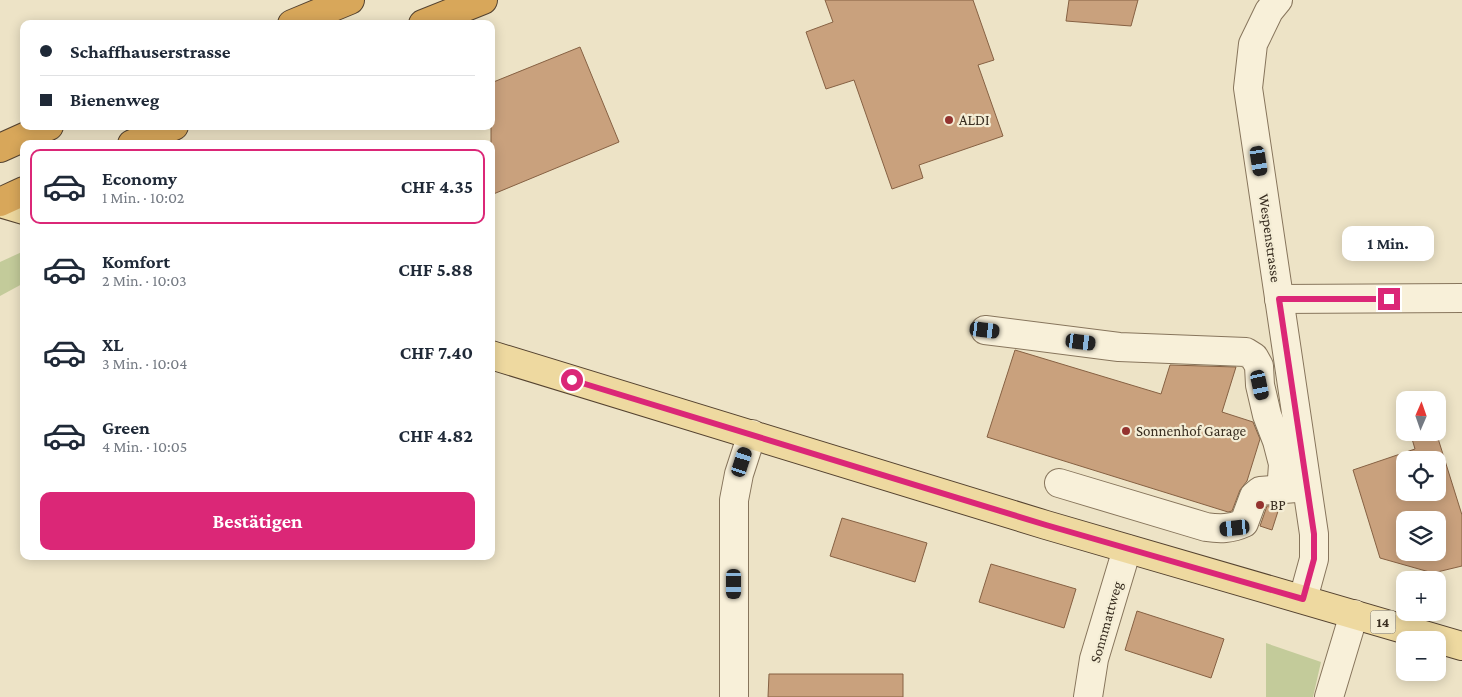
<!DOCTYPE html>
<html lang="de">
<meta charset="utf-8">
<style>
:root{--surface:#fff;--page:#f2f2f3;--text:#1f2937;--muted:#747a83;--line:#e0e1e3;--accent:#db2777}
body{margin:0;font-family:"Crimson Pro",serif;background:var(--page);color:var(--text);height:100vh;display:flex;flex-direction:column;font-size:19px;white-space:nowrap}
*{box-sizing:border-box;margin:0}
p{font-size:16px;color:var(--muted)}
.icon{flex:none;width:28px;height:28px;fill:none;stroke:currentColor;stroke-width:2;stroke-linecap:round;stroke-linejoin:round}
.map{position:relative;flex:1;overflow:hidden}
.side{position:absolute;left:20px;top:140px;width:475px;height:420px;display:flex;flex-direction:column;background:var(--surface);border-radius:10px;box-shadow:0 2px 12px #0003}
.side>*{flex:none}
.hud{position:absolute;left:20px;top:20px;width:475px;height:110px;border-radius:10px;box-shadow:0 2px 12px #0003;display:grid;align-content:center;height:110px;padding:0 20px;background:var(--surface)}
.needle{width:32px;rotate:2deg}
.fabs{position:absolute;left:1396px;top:391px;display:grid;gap:10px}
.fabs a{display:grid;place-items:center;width:50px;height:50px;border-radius:10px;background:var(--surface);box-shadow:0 2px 12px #0003;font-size:25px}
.end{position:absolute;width:22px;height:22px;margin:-11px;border:6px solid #db2777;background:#fff;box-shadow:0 0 0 2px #fff}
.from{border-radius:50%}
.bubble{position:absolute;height:35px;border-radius:10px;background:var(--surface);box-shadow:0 2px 12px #0003;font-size:16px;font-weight:700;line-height:35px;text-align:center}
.car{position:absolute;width:15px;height:30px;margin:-15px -8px;border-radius:6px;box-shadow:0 0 4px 1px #0007;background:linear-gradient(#222 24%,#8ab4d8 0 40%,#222 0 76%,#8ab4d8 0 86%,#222 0)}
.hud b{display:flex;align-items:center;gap:18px;height:48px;font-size:19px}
.hud b+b{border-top:1px solid var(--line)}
.hud i{width:12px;height:12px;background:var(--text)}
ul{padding:9px 0 0;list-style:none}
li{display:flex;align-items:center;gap:15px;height:75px;margin:0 10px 8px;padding:0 10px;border:2px solid transparent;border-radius:10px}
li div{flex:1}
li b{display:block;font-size:19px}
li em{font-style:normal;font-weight:700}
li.current{border-color:var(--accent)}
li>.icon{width:45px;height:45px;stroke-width:1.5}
.cta{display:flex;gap:10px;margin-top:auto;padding:10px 20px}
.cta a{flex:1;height:58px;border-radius:10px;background:var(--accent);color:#fff;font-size:20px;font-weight:700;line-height:58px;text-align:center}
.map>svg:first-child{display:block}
</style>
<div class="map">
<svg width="1462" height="697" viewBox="0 0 1462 697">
<rect width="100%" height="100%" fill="#ede3c6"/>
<!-- green -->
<g fill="#c3cb9a">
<path d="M24,251v32l-24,13v-34z"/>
<path d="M1266,643l55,19 -8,35h-47z"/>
</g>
<!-- building -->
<g fill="#c9a17d" stroke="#866143" fill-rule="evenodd">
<path d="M825,0h148l21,60 -16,5 25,71 -84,29 4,13 -31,11 -38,-109 -28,9 -20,-57 27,-10z"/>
<path d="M1069,0h69l-7,26 -65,-5z"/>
<path d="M580,47l39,95 -128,53v-112z"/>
<path d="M1015,350l146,44 9,-29 66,2 -14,45 31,10 7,17 -13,42 -7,9 -8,21 -4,1 -241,-75z"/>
<path d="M1410,432h26l26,83v51l-29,7 -53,-15 -27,-88 62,-21zM1405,460h33v32h-33zM1405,520h33v32h-33z"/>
<path d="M1280,505l-8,25 -12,-4 7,-20z"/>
<path d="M842,518l85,25 -12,39 -85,-26z"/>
<path d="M991,564l85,25 -12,39 -85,-26z"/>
<path d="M1137,611l87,28 -13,39 -86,-28z"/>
<path d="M769,674h134v23h-135z"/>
</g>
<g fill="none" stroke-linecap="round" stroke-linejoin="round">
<!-- minor casing -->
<g stroke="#87755c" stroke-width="30">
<g id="minor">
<path d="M1278,0l-9,11 -16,33 -5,44 66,446v25l-11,40"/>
<path d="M1279,299l183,-1"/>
<path d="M985,330l134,17 127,5 8,5 5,9 1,19 7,30 10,26 6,23 -1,15 -3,11"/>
<path d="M1059,483l147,44c14,2 25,2 38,-4l10,-27 6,-5 36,-3"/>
<path d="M734,697v-197l5,-26 13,-40"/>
<path d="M1088,697l6,-38 33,-110"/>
<path d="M1329,697l25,-83"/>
</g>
</g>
<!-- major casing -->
<g stroke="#554330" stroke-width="30">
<g id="major">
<path d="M0,203l24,7"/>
<path d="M491,355l555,170 416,121"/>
</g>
</g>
<!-- highway casing -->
<g stroke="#554330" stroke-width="30">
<g id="highway">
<path d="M292,24l58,-24"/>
<path d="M423,24l60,-24"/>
<path d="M132,144l42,-18"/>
<path d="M0,148l49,-22"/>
<path d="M0,202l24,-11"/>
</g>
</g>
<!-- minor -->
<use href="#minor" stroke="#f8f0d9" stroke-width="28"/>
<!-- major -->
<use href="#major" stroke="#eed9a0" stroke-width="28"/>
<!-- highway -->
<use href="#highway" stroke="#d8a75a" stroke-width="28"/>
</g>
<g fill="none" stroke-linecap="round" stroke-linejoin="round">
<!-- route -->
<path stroke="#db2777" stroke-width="6" d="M572,380l474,145 257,74 11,-40v-25l-35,-235h110"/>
</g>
<!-- markers -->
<g fill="#94332f" stroke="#f4edd5" stroke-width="2">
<circle cx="949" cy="120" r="5"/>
<circle cx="1126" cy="431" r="5"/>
<circle cx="1260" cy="505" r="5"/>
</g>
<g text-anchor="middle" stroke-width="4.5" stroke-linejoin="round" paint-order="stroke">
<!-- shield labels -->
<rect fill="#f4edd5" stroke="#706756" stroke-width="1" x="1370.5" y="610.5" width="25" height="23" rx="4"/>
<g font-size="14" font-weight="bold" fill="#382d20">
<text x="1383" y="627">14</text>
</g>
<!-- poi labels -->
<g font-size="15" fill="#382d20" stroke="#f4edd5" text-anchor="start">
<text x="959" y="125">ALDI</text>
<text x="1136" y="436">Sonnenhof Garage</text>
<text x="1270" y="510">BP</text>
</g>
<!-- street labels -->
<g font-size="15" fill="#382d20" stroke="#f4edd5">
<text transform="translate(1270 238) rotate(82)" y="5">Wespenstrasse</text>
<text transform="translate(1106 622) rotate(-74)" y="5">Sonnmattweg</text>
</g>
</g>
</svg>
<div class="fabs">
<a><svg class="needle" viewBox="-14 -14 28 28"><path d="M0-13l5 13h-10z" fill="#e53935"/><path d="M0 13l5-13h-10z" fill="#747a83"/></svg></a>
<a><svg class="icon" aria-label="locate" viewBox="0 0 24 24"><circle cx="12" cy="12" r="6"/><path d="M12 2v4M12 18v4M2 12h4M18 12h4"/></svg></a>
<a><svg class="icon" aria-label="layers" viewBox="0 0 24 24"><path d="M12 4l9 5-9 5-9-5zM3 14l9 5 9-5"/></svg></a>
<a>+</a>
<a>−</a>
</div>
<i class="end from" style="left:572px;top:380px"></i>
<i class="end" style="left:1389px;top:299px"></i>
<div class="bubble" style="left:1342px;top:226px;width:92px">1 Min.</div>
<i class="car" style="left:1259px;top:161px;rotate:171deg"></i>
<i class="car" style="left:985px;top:330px;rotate:97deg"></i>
<i class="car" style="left:1081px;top:342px;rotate:97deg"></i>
<i class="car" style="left:1260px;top:385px;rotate:168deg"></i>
<i class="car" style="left:742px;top:462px;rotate:18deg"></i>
<i class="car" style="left:1235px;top:528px;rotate:264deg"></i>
<i class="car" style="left:734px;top:584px;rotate:180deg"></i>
<div class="hud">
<b><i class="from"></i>Schaffhauserstrasse</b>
<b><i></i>Bienenweg</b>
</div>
<section class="side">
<ul>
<li class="current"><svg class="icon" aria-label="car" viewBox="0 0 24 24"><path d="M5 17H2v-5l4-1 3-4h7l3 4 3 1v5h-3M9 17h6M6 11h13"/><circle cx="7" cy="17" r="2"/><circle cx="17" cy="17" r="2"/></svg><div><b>Economy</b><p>1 Min. · 10:02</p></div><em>CHF 4.35</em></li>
<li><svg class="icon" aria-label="car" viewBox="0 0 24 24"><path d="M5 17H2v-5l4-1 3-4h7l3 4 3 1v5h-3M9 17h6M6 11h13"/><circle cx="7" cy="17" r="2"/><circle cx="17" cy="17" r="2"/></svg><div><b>Komfort</b><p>2 Min. · 10:03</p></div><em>CHF 5.88</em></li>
<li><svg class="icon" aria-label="car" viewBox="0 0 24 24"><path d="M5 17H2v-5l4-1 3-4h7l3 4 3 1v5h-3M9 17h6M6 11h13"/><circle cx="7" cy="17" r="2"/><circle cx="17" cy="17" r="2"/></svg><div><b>XL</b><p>3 Min. · 10:04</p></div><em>CHF 7.40</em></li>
<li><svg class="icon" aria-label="car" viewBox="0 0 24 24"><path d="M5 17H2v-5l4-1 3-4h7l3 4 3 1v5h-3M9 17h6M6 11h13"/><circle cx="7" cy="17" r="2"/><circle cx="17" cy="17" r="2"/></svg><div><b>Green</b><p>4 Min. · 10:05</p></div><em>CHF 4.82</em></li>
</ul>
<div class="cta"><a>Bestätigen</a></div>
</section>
</div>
